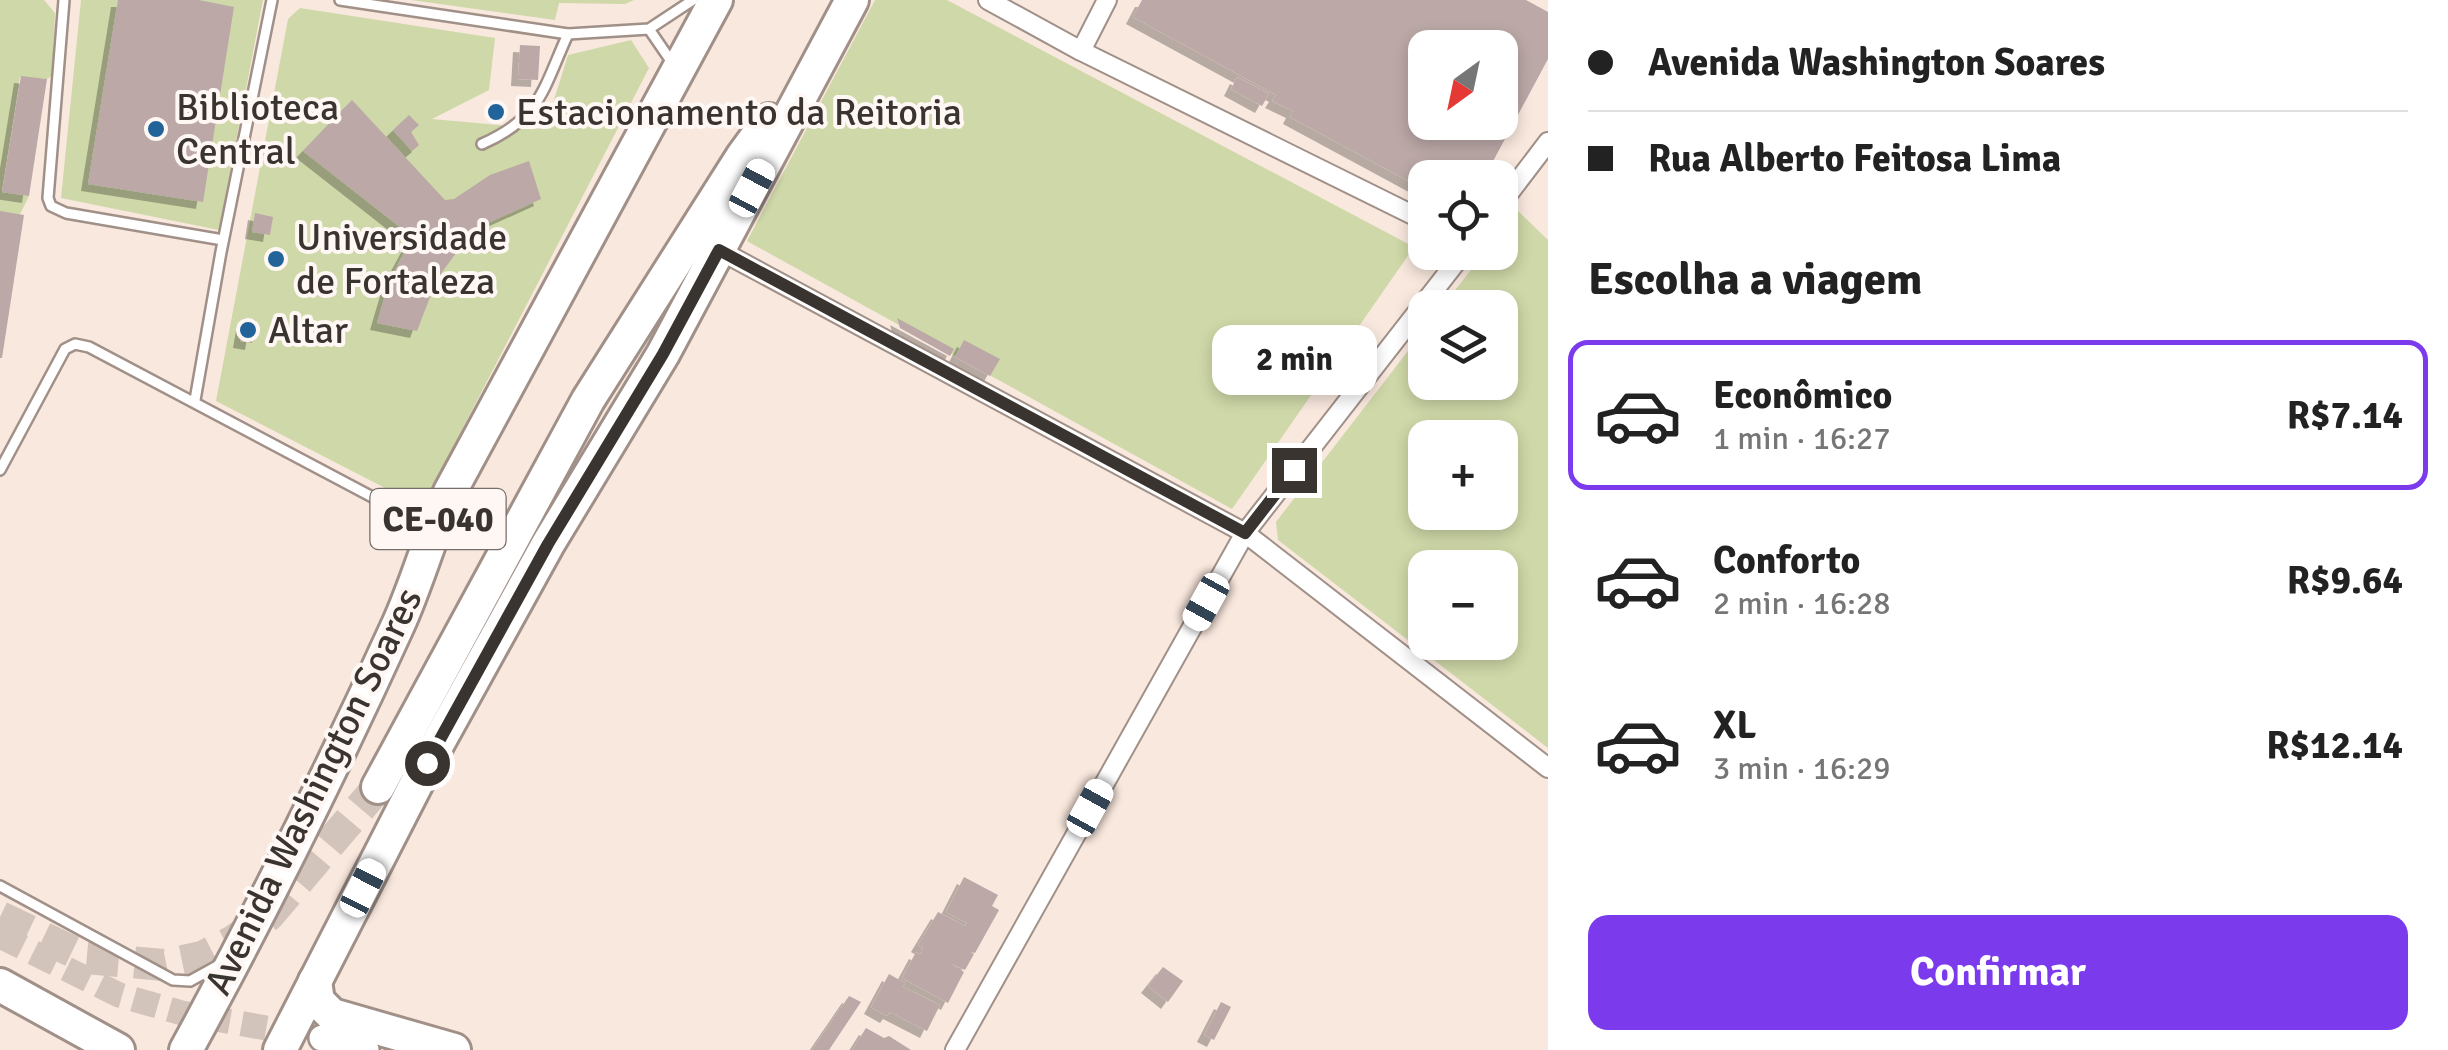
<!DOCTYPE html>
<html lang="pt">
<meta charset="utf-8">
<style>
:root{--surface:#fff;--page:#f2f2f2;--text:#222;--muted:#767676;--line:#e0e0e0;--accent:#7c3aed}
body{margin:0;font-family:Signika,sans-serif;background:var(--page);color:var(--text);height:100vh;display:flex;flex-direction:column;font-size:38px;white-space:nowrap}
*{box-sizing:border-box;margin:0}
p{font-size:32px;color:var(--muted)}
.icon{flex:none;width:55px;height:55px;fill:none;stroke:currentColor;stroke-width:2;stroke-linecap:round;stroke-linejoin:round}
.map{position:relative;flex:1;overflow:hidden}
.panel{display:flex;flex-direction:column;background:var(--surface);width:900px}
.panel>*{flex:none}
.top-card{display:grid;align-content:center;height:220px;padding:0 40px;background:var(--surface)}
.needle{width:65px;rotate:213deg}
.tools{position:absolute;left:1408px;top:30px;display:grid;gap:20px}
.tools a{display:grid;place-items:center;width:110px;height:110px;border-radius:20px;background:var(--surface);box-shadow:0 5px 15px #0003;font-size:50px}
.end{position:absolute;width:45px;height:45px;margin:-22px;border:12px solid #3a3430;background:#fff;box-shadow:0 0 0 5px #fff}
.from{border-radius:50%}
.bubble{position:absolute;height:70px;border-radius:20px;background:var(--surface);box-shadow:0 5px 15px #0003;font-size:32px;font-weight:800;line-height:70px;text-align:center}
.car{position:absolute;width:30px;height:60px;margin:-30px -15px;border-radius:12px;box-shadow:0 0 8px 2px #0007;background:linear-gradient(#fff 24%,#345 0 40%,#fff 0 76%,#345 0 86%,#fff 0)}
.top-card b{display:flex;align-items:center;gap:35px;height:95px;font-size:38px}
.top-card b+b{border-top:2px solid var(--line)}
.top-card i{width:25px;height:25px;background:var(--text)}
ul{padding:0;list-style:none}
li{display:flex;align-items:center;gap:30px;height:150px;margin:0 20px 15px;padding:0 20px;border:5px solid transparent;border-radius:20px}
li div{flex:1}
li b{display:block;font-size:38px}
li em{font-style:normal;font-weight:800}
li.active{border-color:var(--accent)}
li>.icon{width:90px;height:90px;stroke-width:1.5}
h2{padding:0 40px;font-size:45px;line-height:120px}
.primary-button{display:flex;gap:20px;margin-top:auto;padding:20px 40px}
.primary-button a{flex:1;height:115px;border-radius:20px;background:var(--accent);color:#fff;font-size:40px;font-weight:800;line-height:115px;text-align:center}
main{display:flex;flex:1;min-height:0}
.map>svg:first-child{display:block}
</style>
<main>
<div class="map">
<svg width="1548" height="1050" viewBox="0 0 1548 1050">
<defs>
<filter id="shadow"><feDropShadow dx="-7" dy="7" stdDeviation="0" flood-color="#0004"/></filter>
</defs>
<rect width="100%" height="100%" fill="#f9e8de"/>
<!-- green -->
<g fill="#cfd8a8" fill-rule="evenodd">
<path d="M0,0h44l11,13 -3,63 -5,3 -27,-2 -18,114 27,5 -29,58z"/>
<path d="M81,0h182l-44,230 -158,-32z"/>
<path d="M411,0h223l-9,4 -66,-1 -4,17z"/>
<path d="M875,0h72l467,247 -182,262 -485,-268z"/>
<path d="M300,8l195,30 -6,52 -57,29 113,10 23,-74 63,-15 18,28 -227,439 -206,-106 72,-382z"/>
<path d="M1517,210l31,30v508l-270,-208 -2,-18 149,-193v53h75v-74l-58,-1 42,-54 16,-1v-20zM1425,438h75v74h-75zM1425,568h75v74h-75z"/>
</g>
<!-- building -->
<g fill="#bba8a7" fill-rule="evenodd" filter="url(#shadow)">
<path d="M118,0h81l35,7 -31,195 -115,-18z"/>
<path d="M1142,0h384l22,12v47l-64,119h-59v12l-135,-73 3,-6 -21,-10 4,-6 -143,-78zM1425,48h75v74h-75z"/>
<path d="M520,45l20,1 -2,34 -20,-1z"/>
<path d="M21,76l26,3 -18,117 -27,-4z"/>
<path d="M1237,77l32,17 -7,12 -31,-17z"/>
<path d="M352,100l93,100 9,-1 36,-24 39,-14 12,38 -51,23 -28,23 -25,34 -20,52 -40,-8 13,-44 20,-37 -1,-8 -106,-83z"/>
<path d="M409,115l10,10 -8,7 8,13 -7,6 -19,-21z"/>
<path d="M0,211l24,4 -22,143h-2z"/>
<path d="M255,213l18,4 -3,18 -18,-3z"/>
<path d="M244,318l12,2 -4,23 -12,-2z"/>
<path d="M897,318l57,31 -4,7 -50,-28z"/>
<path d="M964,340l36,19 -10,17 -35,-19z"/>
<path d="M964,877l34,18 -6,11 7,4 -24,43 -5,-1 4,2 -9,16 -15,-7 14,9 -16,31 -46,-25 14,-26 4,2 3,-6 -5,-3 20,-33 27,14 2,-3 -21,-11z"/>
<path d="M1163,967l20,14 -15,21 -20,-16z"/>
<path d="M889,974l16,9 -2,4 37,18 -13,26 -37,-19 -3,4 -16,-9z"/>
<path d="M849,996l12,6 -32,48h-17z"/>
<path d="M1221,1002l10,5 -17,33 -10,-5z"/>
<path d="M866,1028l18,10 5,-2 22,14h-59z"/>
</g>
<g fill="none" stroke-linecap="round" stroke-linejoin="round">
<!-- secondary-tunnel -->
<path stroke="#d3c4bb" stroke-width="25" stroke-dasharray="25 12" stroke-linecap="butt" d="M0,936l119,59 63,18 140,25"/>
<!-- highway-tunnel -->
<path stroke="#d3c4bb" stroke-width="32" stroke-dasharray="32 16" stroke-linecap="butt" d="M0,917l86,41 77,7 39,-8 33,-17 34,-25 109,-128"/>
<!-- lane casing -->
<g stroke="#a09088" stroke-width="14">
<g id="lane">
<path d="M64,0l-16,198 3,8 15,7 157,27"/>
<path d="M340,0l228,34 81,-5 44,-29"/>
<path d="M649,29l24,35"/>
<path d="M482,144c59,-26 61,-55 86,-110"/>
<path d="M195,400l26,-148 51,-252"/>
<path d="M0,470l65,-121 10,-5 14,3 340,180"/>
<path d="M0,886l173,94 17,1 29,-16"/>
</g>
</g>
<!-- street casing -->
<g stroke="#a09088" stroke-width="22">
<g id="street">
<path d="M988,0l93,51 344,170"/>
<path d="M1081,51l26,-51"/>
<path d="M1500,205l48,-63"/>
<path d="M719,250l526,283 303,235"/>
<path d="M955,1050l290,-517 219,-281"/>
</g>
</g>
<!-- secondary casing -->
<g stroke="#a09088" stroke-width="30">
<path id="secondary" d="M322,1038l44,12"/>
</g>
<!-- highway casing -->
<g stroke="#a09088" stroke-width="38">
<g id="highway">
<path d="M378,787l210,-387 154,-243 27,-37"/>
<path d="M315,981l3,20 14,14 122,35"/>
<path d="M0,985l118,65"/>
<path d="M186,1050c76,-139 146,-280 212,-425 20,-44 32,-91 53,-135l265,-490"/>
<path d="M280,1050l147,-287 121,-219 115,-190 189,-354"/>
</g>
</g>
<!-- lane -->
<use href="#lane" stroke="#fff" stroke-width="9"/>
<!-- street -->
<use href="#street" stroke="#fff" stroke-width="18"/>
<!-- secondary -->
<use href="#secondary" stroke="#fff" stroke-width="25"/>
<!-- highway -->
<use href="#highway" stroke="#fff" stroke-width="32"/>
</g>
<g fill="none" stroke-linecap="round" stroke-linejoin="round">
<!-- route -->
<path stroke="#3a3430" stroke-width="12" d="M427,763l121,-219 115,-190 56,-104 526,283 49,-63"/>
</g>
<!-- markers -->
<g fill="#226399" stroke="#fef7f3" stroke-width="4">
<circle cx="496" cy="112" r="10"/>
<circle cx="156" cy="129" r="10"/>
<circle cx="276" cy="259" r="10"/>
<circle cx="248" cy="330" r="10"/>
</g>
<g text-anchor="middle" stroke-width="8" stroke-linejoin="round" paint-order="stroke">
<!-- shield labels -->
<rect fill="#fef7f3" stroke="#756e6a" stroke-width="2.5" x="370.5" y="489" width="135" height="60" rx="8"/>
<g font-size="35" font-weight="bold" fill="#3a3430">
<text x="438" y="531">CE-040</text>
</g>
<!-- poi labels -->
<g font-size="38" fill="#3a3430" stroke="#fef7f3" text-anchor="start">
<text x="176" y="120">Biblioteca<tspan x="176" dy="44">Central</tspan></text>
<text x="516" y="125">Estacionamento da Reitoria</text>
<text x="296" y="250">Universidade<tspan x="296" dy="44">de Fortaleza</tspan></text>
<text x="268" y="343">Altar</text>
</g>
<!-- street labels -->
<g font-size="38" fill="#3a3430" stroke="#fef7f3">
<text transform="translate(313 791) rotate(-64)" y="13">Avenida Washington Soares</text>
</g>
</g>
</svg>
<div class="tools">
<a><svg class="needle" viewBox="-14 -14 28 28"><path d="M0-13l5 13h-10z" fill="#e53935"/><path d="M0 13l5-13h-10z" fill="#767676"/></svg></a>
<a><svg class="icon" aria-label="locate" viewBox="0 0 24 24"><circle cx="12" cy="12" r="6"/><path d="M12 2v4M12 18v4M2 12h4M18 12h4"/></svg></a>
<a><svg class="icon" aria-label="layers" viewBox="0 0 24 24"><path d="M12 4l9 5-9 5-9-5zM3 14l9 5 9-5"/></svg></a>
<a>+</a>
<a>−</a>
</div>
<i class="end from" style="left:427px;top:763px"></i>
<i class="end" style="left:1294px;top:470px"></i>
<div class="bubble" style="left:1212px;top:325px;width:165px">2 min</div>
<i class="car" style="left:752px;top:188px;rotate:28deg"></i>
<i class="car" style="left:1206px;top:602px;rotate:209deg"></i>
<i class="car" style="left:1090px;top:808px;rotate:29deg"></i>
<i class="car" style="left:363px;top:888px;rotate:27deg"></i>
</div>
<section class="panel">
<div class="top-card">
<b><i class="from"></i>Avenida Washington Soares</b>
<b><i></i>Rua Alberto Feitosa Lima</b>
</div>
<h2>Escolha a viagem</h2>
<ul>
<li class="active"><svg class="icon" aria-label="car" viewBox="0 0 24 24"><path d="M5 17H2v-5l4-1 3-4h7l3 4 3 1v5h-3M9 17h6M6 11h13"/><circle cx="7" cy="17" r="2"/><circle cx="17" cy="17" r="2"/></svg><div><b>Econômico</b><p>1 min · 16:27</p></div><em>R$7.14</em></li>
<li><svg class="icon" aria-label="car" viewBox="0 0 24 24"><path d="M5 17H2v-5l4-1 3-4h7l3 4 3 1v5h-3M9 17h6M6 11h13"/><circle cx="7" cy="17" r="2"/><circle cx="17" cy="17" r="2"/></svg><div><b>Conforto</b><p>2 min · 16:28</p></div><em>R$9.64</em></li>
<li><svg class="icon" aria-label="car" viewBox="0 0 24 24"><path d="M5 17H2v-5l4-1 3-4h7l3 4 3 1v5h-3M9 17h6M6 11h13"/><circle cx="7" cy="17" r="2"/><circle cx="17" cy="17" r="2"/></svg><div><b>XL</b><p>3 min · 16:29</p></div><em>R$12.14</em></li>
</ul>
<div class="primary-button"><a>Confirmar</a></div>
</section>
</main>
